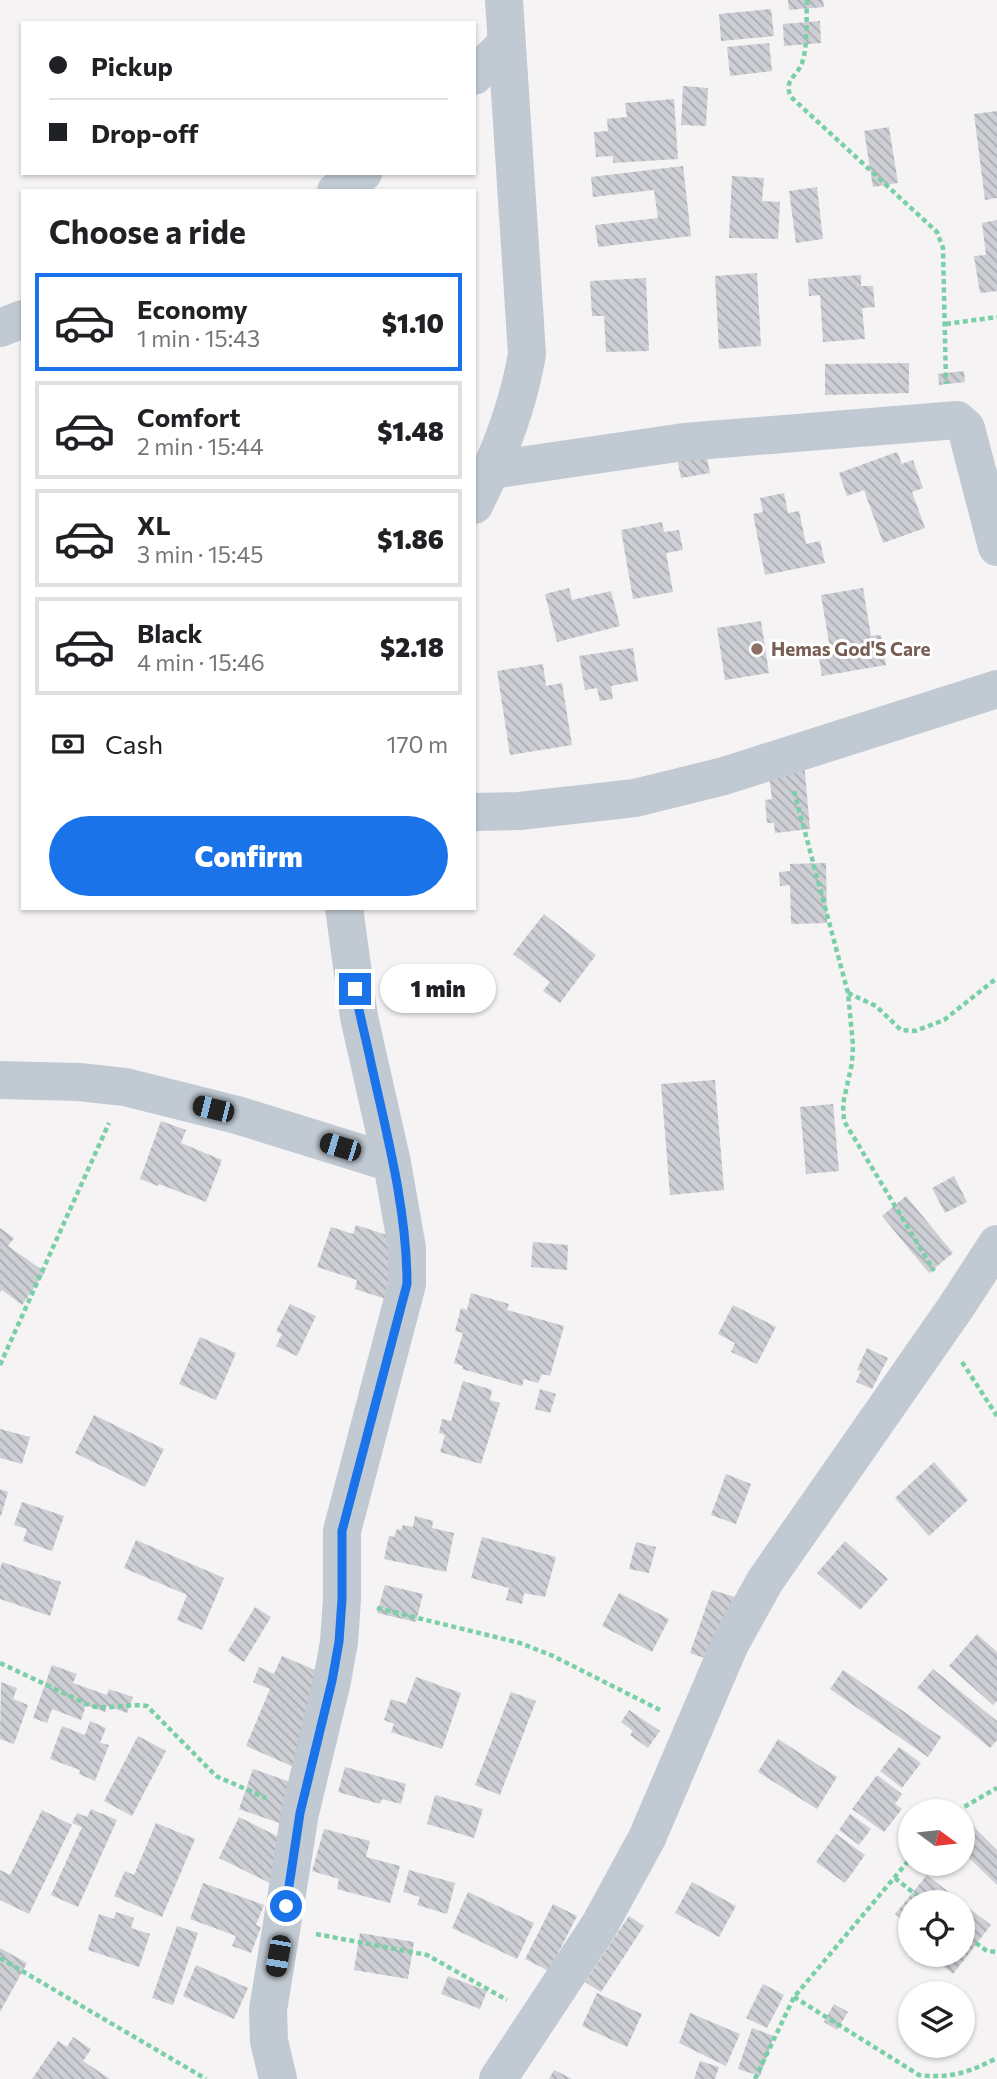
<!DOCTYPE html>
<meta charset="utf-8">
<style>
:root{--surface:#fff;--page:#f2f2f2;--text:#202124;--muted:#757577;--line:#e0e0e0;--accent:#1a73e8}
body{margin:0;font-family:Commissioner,sans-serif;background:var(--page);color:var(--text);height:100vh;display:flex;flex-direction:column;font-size:26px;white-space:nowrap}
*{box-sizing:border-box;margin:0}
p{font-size:23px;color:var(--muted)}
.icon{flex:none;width:38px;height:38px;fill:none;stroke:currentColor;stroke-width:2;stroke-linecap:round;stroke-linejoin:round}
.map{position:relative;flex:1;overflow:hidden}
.panel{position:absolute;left:21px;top:189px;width:455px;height:721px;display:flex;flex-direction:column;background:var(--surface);border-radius:0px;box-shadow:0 2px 5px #0004}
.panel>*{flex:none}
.top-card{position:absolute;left:21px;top:21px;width:455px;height:154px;border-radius:0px;box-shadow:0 2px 5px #0004;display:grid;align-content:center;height:154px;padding:0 28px;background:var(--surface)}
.needle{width:46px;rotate:105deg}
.fabs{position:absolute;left:898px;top:1799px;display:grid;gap:14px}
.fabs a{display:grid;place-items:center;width:77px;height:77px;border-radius:50%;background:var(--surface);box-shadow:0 2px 5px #0004;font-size:35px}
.end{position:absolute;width:32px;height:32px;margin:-16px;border:9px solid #1a73e8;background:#fff;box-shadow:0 0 0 4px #fff}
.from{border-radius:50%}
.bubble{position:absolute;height:49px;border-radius:24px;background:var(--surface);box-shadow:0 2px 5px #0004;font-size:23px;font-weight:800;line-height:49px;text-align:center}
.car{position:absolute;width:21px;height:42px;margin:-21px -10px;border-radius:9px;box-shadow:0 0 5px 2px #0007;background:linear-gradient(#222 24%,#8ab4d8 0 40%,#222 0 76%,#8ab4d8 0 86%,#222 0)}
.top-card b{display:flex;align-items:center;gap:24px;height:66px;font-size:26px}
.top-card b+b{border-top:2px solid var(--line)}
.top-card i{width:18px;height:18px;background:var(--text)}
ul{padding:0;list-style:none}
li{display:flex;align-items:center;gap:21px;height:98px;margin:0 14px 10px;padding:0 14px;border:4px solid var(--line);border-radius:0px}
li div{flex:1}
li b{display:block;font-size:26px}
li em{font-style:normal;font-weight:800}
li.active{border-color:var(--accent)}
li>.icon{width:63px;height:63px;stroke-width:1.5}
h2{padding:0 28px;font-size:32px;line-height:84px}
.pay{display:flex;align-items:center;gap:18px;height:77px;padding:0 28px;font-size:26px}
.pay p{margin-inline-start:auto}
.action{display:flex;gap:14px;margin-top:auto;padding:14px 28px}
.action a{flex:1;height:80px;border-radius:42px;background:var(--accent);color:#fff;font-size:28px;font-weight:800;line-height:80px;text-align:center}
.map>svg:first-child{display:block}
</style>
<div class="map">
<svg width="997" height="2079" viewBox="0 0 997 2079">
<defs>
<pattern id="building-back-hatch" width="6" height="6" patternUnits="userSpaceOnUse" patternTransform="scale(1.75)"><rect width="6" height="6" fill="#cdcfd5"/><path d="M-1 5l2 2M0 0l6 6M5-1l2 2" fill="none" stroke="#a8abb0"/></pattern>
</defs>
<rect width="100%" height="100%" fill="#f5f3f3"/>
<!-- building -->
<g fill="url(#building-back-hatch)">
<path d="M788,0h35l1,7 -35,3z"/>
<path d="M771,9l3,27 -53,5 -2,-27z"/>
<path d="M820,21l1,22 -37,3 -1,-22z"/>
<path d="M769,43l3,28 -42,5 -3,-29z"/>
<path d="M683,86l25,2 -2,38 -25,-1z"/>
<path d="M674,99l4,60 -65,4v-7l-17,1 -2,-25 14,-1 -1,-12 20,-2 -2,-14z"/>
<path d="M997,111v87l-12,2 -11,-86z"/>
<path d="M889,127l9,56 -25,4 -9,-56z"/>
<path d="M683,166l8,70 -93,11 -3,-22 63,-7 -4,-28 -61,7 -2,-20z"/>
<path d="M732,176l32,2 -2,23 18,1 -2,37 -49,-1z"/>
<path d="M817,187l6,52 -27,4 -7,-52z"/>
<path d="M997,220v71l-17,2 -6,-37 12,-1 -4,-32z"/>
<path d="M757,273l4,73 -42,3 -4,-73z"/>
<path d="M861,275v11h12l2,21 -13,1 3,31 -42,3 -3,-47 -11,1 -1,-17z"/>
<path d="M646,278l3,73 -43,1 -2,-36h-12l-2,-35z"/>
<path d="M909,363v30l-84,2v-31z"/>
<path d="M964,371l1,11 -26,3 -1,-11z"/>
<path d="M705,447l5,26 -29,5 -5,-25z"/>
<path d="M897,452l5,12 11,-4 10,28 -11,4 13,36 -42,15 -19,-53 -17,6 -8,-23z"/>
<path d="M784,493l4,20 11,-2 7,33 14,-3 5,22 -60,12 -12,-61 10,-2 -3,-14z"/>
<path d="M662,522l2,10 15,-2 4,20 -17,3 7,39 -40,7 -12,-69z"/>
<path d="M569,588l3,12 39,-9 9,35 -63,16 -12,-48z"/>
<path d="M863,588l8,48 10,-1 5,30 -64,11 -5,-31 12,-2 -8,-48z"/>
<path d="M761,621l8,52 -44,7 -8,-52z"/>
<path d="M633,648l5,33 -27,5 2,13 -13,2 -3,-13 -12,2 -6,-34z"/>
<path d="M543,664l3,22 16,-3 10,62 -62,10 -13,-84z"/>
<path d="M804,762l6,67 -35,4 -1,-10h-7l-2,-23 7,-1 -4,-32z"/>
<path d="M826,863l1,60 -36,1 -1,-39 -10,1 -1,-14 11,-1v-7z"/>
<path d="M544,914l52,41 -36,48 -17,-12 7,-9 -37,-28z"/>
<path d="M715,1080l9,110 -54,5 -9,-111z"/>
<path d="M833,1104l6,67 -33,3 -6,-67z"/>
<path d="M161,1121l25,9 -5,13 41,17 -16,42 -47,-18 -1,2 -18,-7z"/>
<path d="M954,1176l13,26 -22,11 -13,-25z"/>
<path d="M906,1196l47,57 -24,20 -47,-57z"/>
<path d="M356,1225l37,12 -4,63 -34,-11 2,-9 -40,-13 14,-40 22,7z"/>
<path d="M0,1228l14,10 -6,8 37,26 -23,33 -20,-15 -2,2z"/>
<path d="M533,1242l35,3 -1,25 -36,-3z"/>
<path d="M471,1293l38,11 -2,6 57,16 -14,50 -8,-2 -4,9 -14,-4 -2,7 -60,-17 1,-3 -9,-3 9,-30 -8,-2 6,-23 6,2z"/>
<path d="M290,1304l26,12 -19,40 -21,-10 6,-12 -6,-3z"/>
<path d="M733,1305l43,22 -19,37 -26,-12 4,-9 -17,-9z"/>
<path d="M200,1337l36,16 -20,47 -37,-16z"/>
<path d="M867,1348l21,10 -16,31 -16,-7 5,-11 -4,-1z"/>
<path d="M463,1381l29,9 -2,10 10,3 -19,61 -41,-12 5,-17 -6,-2 3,-14 9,2z"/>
<path d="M540,1389l16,5 -6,19 -15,-4z"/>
<path d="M94,1415l70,34 -19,38 -70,-34z"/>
<path d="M0,1429l30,8 -8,27 -22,-6z"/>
<path d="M934,1462l34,38 -39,36 -34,-38z"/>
<path d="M726,1474l25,10 -15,40 -25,-9z"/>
<path d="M0,1489l8,3 -7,24h-1z"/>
<path d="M22,1502l42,14 -12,35 -29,-10 4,-12 -13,-4z"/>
<path d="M415,1516l18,5 -1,7 22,5 -8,39 -62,-13 5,-23 5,1 3,-8 4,1 2,-5 10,2z"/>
<path d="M482,1537l74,20 -11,40 -21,-4 -2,11 -16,-4 3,-12 -38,-10z"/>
<path d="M136,1540l88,38 -22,52 -25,-10 10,-25 -63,-27z"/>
<path d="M845,1541l43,38 -28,31 -43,-37z"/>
<path d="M636,1542l20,5 -7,26 -20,-4z"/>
<path d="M2,1562l59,20 -11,34 -50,-17v-30z"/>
<path d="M385,1585l38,9 -7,28 -39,-9z"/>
<path d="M712,1590l23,7 -22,64 -23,-8z"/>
<path d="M619,1593l50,26 -17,33 -50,-26z"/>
<path d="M255,1607l16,10 -27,45 -16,-11z"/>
<path d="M977,1634l20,18v49l-4,4 -44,-39z"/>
<path d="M282,1656l52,22 -38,90 -50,-22 24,-57 -17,-7 6,-15 15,7z"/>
<path d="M52,1665l25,9 -4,9 34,12 2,-6 24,8 -6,16 -20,-7 -2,6 -19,-7 -5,15 -29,-11 -5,14 -14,-5z"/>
<path d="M933,1669l64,52v19l-7,8 -73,-60z"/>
<path d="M843,1670l98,67 -13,20 -98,-68z"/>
<path d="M416,1677l45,16 -19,56 -51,-17 3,-8 -10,-4 7,-21 15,5z"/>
<path d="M1,1682l16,6 -4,11 15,6 -14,39 -14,-5z"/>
<path d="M511,1692l25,9 -36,94 -25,-10z"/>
<path d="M629,1710l31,21 -12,17 -18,-13 3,-4 -12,-9z"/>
<path d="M90,1721l16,7 -6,15 9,2 -14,36 -16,-7 1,-4 -30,-11 12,-33 23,9z"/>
<path d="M138,1736l28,15 -34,65 -28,-15z"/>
<path d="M778,1739l59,38 -20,32 -59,-37z"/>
<path d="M899,1747l22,16 -19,25 -22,-17z"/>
<path d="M345,1767l61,17 -5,20 -19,-5 -2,5 -42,-12z"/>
<path d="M253,1769l46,16 -14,40 -46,-16z"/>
<path d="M877,1775l25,19 -7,10 7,5 -18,23 -32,-23z"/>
<path d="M435,1795l48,14 -9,29 -47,-14z"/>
<path d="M91,1809l26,11 -39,87 -27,-12 31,-68 -10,-4 5,-10 10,4z"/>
<path d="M42,1810l30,15 -43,89 -29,-14v-30l10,5z"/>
<path d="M850,1814l21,15 -12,16 -20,-15z"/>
<path d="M239,1817l44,22 -3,49 -61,-30z"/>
<path d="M969,1822l28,28v35l-35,-34v-22z"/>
<path d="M156,1823l39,16 -33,78 -48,-21 11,-25 9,4z"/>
<path d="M324,1829l46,12 -4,16 34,9 -10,37 -53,-14 2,-10 -27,-8z"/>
<path d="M836,1834l29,21 -20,28 -29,-21z"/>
<path d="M409,1870l46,13 -8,31 -30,-9 3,-8 -17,-5z"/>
<path d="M927,1875l34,27h-51v24l-15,-12z"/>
<path d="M692,1882l44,24 -17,31 -44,-24z"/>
<path d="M203,1883l61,22 -8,20 5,2 -10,26 -19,-7 4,-10 -46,-17z"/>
<path d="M468,1892l66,31 -17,36 -65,-31z"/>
<path d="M962,1903l29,22 -38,49 -24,-19h33z"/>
<path d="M553,1904l24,12 -28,55 -24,-12z"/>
<path d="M116,1912l18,6 -3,10 19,6 -11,33 -51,-17 11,-36 15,5z"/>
<path d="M629,1916l15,10 -43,66 -16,-10z"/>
<path d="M177,1926l21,7 -25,72 -21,-7z"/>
<path d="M360,1933l54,9 -6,37 -54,-9z"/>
<path d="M0,1948l27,15 -27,49z"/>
<path d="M196,1965l52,23 -14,31 -51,-23z"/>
<path d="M448,1976l39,15 -7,18 -39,-15z"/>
<path d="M763,1984l21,11 -17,33 -21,-10z"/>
<path d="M597,1993l45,21 -15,33 -45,-21z"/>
<path d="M834,2004l14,8 -11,18 -13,-8z"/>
<path d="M690,2013l50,21 -14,32 -47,-23z"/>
<path d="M752,2028l22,8 -14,40 -22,-7z"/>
<path d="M73,2037l18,12 -8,12 27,18h-78l26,-38 9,6z"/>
<path d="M700,2061l19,6 -4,12h-21z"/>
<path d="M554,2070l18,9h-23z"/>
</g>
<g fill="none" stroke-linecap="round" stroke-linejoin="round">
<!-- path -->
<g stroke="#7ad0a6" stroke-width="4.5" stroke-dasharray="5 3.5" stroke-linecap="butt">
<path d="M807,0c-1,18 1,46 -5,63 -5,14 -19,17 -11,34l146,135 6,16 3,136"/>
<path d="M946,324l51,-7"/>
<path d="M794,791l54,202 5,52 -1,18 -9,41 1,17 90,150"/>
<path d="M848,993l28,13 25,24 14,1 29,-11 53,-42"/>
<path d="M962,1362l35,54"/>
<path d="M0,1365l109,-242"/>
<path d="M377,1608l143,35 33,13 107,54"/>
<path d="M0,1663l91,43c18,4 37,-3 56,0l69,70 50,22"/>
<path d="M957,1811l40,-23"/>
<path d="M895,1878l30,24"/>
<path d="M962,1933l25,18 10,1"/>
<path d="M316,1934l111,21 80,45"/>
<path d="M0,1958l206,121"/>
<path d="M794,1997l125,78c31,4 51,-3 78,-17"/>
<path d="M755,2079l39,-82 116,-138"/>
</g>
<!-- minor -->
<g stroke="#c1cad2" stroke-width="38">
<path d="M474,76l31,-31"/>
<path d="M336,191l27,-18"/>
<path d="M0,328l23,-9"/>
<path d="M492,470l192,-28 273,-22 9,8 31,119"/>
<path d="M474,505c25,-49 44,-97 53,-151l-23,-354"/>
<path d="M474,812l45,-1 116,-13 89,-22 273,-87"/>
<path d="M0,1080l79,2 46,5 112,28 155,48"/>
<path d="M278,2079l-9,-38 -1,-31 32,-197 32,-132 7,-39 3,-43v-68l65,-247v-36l-15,-85 -33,-146 -15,-109"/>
<path d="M498,2079l101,-153 48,-88 83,-194 35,-63 191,-274 41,-63"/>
</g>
</g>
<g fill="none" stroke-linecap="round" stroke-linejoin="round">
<!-- route -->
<path stroke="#1a73e8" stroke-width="9" d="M286,1906l14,-93 32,-132 7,-39 3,-43v-68l65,-247c0,-74 -20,-149 -36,-221 -5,-25 -12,-49 -16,-74"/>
</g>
<!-- markers -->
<circle fill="#8d6e63" stroke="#fff" stroke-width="2.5" cx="757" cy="649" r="7"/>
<g text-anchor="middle" stroke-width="6" stroke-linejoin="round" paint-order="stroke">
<!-- education labels -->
<g font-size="19" font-weight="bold" fill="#785e54" stroke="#fff" text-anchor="start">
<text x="771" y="656">Hemas God'S Care</text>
</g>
</g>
</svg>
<div class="fabs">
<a><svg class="needle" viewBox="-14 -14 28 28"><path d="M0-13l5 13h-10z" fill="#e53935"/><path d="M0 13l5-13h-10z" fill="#757577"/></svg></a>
<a><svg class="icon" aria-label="locate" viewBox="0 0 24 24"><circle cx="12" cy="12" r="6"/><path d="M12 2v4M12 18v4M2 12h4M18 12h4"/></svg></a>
<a><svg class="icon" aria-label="layers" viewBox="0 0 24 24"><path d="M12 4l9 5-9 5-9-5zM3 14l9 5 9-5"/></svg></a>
</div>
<i class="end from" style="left:286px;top:1906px"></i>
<i class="end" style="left:355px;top:989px"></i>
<div class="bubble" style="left:380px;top:964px;width:116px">1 min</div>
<i class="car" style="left:213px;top:1109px;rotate:284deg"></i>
<i class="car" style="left:340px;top:1147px;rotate:287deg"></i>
<i class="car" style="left:278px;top:1956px;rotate:190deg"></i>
<div class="top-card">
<b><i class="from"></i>Pickup</b>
<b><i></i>Drop-off</b>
</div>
<section class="panel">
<h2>Choose a ride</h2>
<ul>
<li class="active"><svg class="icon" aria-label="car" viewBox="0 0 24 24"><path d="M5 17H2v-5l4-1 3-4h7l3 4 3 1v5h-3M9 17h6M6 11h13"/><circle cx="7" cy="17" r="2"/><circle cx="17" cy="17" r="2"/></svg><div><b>Economy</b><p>1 min · 15:43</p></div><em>$1.10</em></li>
<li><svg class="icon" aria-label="car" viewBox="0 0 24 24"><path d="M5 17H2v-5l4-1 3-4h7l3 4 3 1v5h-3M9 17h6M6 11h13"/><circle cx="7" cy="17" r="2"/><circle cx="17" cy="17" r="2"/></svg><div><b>Comfort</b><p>2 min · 15:44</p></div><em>$1.48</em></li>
<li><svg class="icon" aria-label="car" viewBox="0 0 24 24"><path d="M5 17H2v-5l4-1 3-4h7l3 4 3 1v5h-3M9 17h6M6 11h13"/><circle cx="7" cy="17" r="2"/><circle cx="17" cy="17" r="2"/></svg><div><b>XL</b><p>3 min · 15:45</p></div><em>$1.86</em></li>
<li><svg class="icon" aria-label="car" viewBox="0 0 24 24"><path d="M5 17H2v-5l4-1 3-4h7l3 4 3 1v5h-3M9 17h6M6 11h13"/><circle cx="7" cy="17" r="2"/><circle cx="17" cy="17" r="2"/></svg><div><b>Black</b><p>4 min · 15:46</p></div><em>$2.18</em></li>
</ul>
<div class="pay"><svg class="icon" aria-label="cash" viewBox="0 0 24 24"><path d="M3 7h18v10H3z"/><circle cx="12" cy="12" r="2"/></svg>Cash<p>170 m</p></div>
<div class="action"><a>Confirm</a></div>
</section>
</div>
